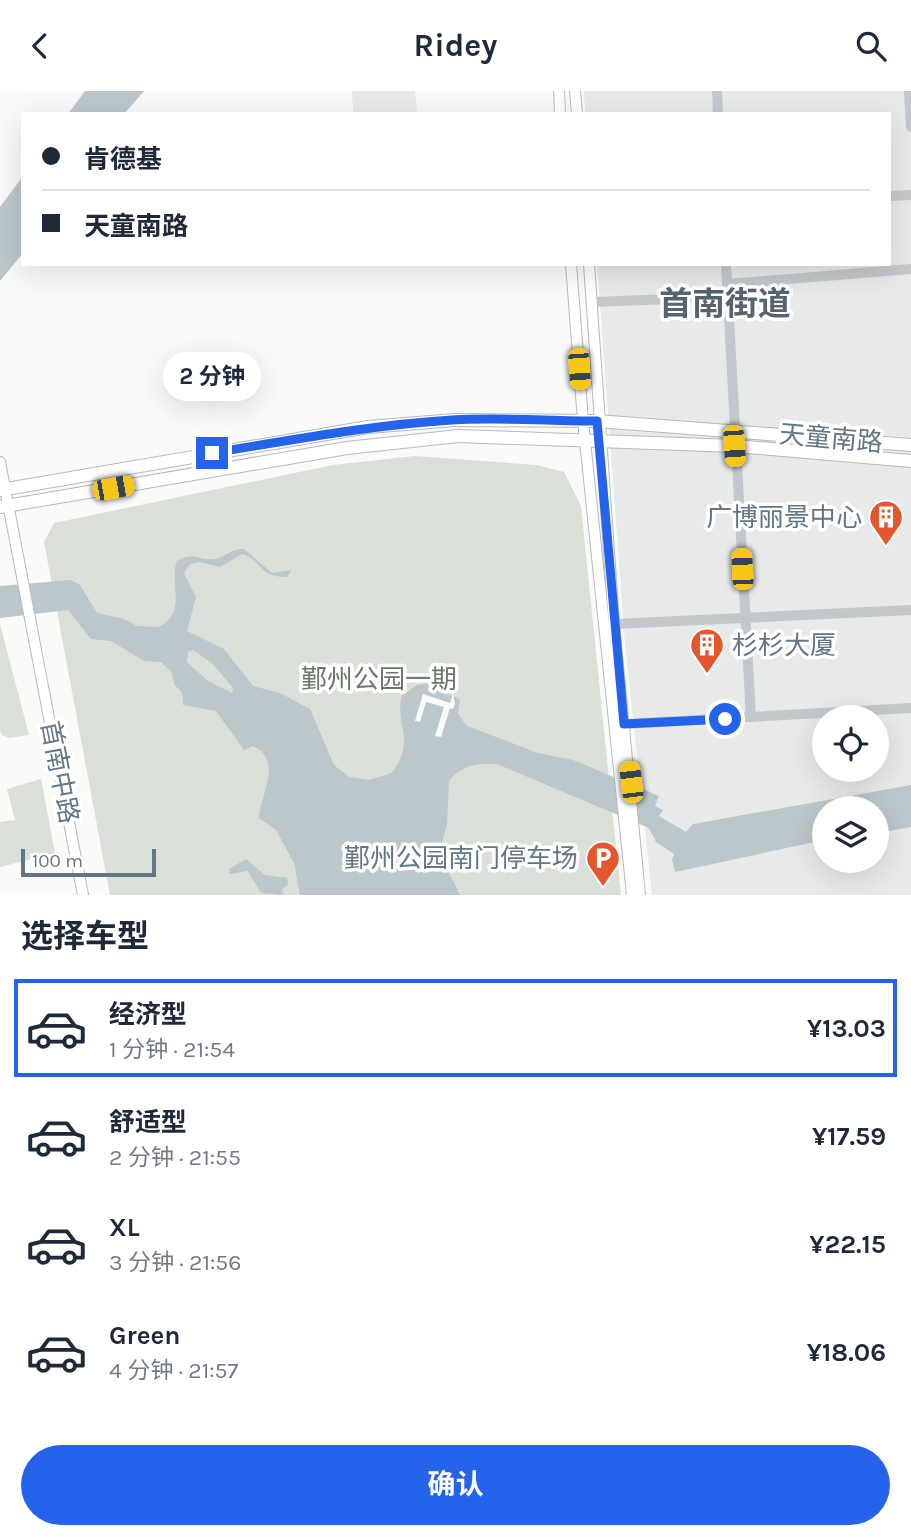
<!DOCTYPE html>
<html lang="zh">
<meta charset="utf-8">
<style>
:root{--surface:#fff;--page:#f2f2f3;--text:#1f2937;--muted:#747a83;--line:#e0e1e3;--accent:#2563eb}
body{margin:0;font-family:Karla,"Noto Sans SC",sans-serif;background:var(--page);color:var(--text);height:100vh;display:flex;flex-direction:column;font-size:26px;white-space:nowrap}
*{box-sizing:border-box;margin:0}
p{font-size:23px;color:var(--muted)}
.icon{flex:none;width:38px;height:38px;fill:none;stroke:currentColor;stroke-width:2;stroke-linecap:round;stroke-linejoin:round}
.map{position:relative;height:804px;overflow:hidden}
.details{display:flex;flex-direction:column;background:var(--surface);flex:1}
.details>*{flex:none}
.hud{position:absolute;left:21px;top:21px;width:870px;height:154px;border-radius:0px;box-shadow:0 7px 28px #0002;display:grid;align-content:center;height:154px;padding:0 21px;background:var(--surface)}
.buttons{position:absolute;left:812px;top:614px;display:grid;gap:14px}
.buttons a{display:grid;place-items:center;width:77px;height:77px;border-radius:50%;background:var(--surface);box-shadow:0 7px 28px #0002;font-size:35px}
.scale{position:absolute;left:21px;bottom:18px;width:135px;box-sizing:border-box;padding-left:7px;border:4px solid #657683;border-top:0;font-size:19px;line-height:24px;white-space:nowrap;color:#657683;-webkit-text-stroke:5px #fff;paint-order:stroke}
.end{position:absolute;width:32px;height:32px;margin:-16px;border:9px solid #2563eb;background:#fff;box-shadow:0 0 0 4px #fff}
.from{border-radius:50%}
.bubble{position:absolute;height:49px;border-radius:24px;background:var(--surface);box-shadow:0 7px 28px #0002;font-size:23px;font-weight:700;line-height:49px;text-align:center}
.car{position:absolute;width:21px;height:42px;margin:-21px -10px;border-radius:9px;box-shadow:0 0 5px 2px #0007;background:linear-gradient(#f5c518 24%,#345 0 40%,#f5c518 0 76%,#345 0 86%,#f5c518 0)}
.hud b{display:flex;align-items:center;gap:24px;height:66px;font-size:26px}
.hud b+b{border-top:2px solid var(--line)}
.hud i{width:18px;height:18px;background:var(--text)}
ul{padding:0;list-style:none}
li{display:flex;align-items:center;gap:21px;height:98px;margin:0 14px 10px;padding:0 7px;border:4px solid transparent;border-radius:0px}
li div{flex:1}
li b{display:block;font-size:26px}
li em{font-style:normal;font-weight:700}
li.selected{border-color:var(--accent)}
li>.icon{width:63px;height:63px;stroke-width:1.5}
h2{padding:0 21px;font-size:32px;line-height:84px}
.action{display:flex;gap:14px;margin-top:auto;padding:14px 21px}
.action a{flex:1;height:80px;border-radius:42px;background:var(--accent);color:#fff;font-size:28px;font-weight:700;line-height:80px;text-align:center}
header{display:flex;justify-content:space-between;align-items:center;height:91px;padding:0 21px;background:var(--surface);font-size:32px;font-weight:700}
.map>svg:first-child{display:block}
</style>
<header><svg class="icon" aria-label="back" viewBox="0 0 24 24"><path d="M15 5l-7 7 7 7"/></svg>Ridey<svg class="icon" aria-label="search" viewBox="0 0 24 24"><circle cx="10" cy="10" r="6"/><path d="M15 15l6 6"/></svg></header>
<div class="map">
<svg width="911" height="804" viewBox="0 0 911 804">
<rect width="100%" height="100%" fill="#fafaf8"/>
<!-- built -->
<g fill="#e8e9e9" fill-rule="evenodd">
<path d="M352,0h63l2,23h-64z"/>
<path d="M584,0h327v804h-259l-27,-250 -28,-381h292v-150h-304zM824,626h53v53h-53zM824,718h53v52h-53z"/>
</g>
<!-- green -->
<g fill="#dadfd7">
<path d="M414,365l123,9 27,7 17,34 40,389h-511l-66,-353 10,-19 279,-58z"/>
<path d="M0,533l29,111 -20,3 -7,-3 -2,-5z"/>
<path d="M41,688l14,74 -55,14v-45l15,-2 -8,-31z"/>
</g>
<!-- water -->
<g fill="#bbc7cb" fill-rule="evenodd">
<path d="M85,0h59l-20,23h-56z"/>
<path d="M23,85v77l-23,28v-74z"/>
<path d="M244,458l28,24 20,-3 -5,7c-31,-1 -24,-17 -45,-23l-22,13 -20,-5 -10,2 -6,9 12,24 -9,34 37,18 29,37 27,7 30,16 24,56 15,12 20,3 23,-7c25,-35 2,-46 10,-77l15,-11 14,-2 7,8 22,8 -2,15 9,12 71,27 35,7 86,36 -4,10 8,4 -4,6 27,16 7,-8 218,-39v42l-34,6v-24h-53v31l-149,32 -3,-12 2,-6 -18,-12 -7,-14 -152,-64c-19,-1 -36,1 -48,17l-2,43 -8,29 21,42h-160l-6,-32 -18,-33 -17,-12c1,-23 25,-58 -6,-72l-9,4 -28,-39 -33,-6 -1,-12 -8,-9 -2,-11 -11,-11 -17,-1 -33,-20 -20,-2 -23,-29 -68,8v-32l71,-6 9,5 17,28 27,6 13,7 21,1c31,-14 10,-43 19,-66 13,-9 20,-2 34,-2 13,0 20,-11 33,-10zM193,559l19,13 21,25 -1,5 -24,-12 -21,-19 1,-10z"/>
<path d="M246,768l19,16 22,3 1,7 -6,4 1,6 -22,-2 -13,-22 -19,3v-5z"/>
</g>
<!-- pier -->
<path fill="#fafaf8" d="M453,602l2,11 -2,5 -3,-1 -9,29 -6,-1 9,-29 -18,-5 -6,20 -5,-1 8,-27 27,9z"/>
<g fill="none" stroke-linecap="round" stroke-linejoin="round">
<!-- secondary casing -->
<g stroke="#b3babf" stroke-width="12">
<g id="secondary">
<path d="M559,0l1,23"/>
<path d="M575,0l2,23"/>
<path d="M571,173l12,157 49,474"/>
<path d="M589,173l25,360 26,271"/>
<path d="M0,371l83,433"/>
</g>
</g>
<!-- primary casing -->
<g stroke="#b5babe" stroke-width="14">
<g id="primary">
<path d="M0,399l368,-63 87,-7 142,1 314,24"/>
<path d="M0,416l347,-59 111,-12 277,10 176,15"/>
</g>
</g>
<!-- tertiary -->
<g stroke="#c3c8cc" stroke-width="10">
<path d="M717,0l1,23"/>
<path d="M909,0l2,36"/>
<path d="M889,105l22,-1"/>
<path d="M726,173l25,453"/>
<path d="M727,193l184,-15"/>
<path d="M592,211l134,-5"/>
<path d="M614,533l297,-14"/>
<path d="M624,633l287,-16"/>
</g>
<!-- secondary -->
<use href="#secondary" stroke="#fff" stroke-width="10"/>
<!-- primary -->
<use href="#primary" stroke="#fff" stroke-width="12"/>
</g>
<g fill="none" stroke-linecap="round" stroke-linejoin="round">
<!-- route -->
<path stroke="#2563eb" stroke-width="9" d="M212,362c80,-13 159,-28 240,-33 48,-3 97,1 145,1l27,303 101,-5"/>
</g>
<!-- icons -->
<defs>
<g id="building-pin" transform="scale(1.75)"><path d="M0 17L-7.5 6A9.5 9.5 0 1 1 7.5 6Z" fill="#e4572e" stroke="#fff"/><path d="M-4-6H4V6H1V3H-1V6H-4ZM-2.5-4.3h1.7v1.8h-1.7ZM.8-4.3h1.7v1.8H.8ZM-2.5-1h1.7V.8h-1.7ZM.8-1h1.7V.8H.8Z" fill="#fff"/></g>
<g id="parking-pin" transform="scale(1.75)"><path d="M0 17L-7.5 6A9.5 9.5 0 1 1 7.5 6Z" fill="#e4572e" stroke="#fff"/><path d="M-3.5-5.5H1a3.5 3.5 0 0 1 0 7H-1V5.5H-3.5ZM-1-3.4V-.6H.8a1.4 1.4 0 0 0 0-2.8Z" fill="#fff"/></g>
</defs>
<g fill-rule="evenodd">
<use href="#building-pin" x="886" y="426"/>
<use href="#building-pin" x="707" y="554"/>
<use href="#parking-pin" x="603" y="767"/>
</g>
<g text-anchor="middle" stroke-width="7" stroke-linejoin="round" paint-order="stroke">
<!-- street labels -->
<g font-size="26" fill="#657683" stroke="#fff">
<text transform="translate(831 347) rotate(5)" y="9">天童南路</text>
<text transform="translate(60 681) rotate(79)" y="9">首南中路</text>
</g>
<!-- poi labels -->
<g font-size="26" fill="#657683" stroke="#fff" text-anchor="end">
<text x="862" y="435">广博丽景中心</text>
<text x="732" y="563" text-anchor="start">杉杉大厦</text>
<text x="578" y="776">鄞州公园南门停车场</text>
</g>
<!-- park labels -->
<g font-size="26" fill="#687a64" stroke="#fff">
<text x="379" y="597">鄞州公园一期</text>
</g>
<!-- district labels -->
<g font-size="33" font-weight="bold" fill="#57646e" stroke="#fff">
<text x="725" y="224">首南街道</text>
</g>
</g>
</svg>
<div class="buttons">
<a><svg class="icon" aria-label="locate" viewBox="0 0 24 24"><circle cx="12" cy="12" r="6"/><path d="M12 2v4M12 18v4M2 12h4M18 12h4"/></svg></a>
<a><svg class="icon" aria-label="layers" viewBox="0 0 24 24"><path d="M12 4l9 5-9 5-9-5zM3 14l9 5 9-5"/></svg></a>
</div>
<div class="scale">100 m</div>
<i class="end from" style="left:725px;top:628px"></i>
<i class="end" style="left:212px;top:362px"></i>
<div class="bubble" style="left:163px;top:261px;width:98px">2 分钟</div>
<i class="car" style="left:579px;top:278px;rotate:176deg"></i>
<i class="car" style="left:734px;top:355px;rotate:176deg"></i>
<i class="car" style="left:113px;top:397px;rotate:80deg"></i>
<i class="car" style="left:742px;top:478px;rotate:357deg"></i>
<i class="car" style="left:631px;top:691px;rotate:353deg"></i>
<div class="hud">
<b><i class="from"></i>肯德基</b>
<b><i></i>天童南路</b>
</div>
</div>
<section class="details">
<h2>选择车型</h2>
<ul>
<li class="selected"><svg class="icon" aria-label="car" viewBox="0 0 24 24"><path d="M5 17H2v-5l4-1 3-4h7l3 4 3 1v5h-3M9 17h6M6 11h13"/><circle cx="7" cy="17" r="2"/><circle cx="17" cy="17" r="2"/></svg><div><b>经济型</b><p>1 分钟 · 21:54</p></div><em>¥13.03</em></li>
<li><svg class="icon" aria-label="car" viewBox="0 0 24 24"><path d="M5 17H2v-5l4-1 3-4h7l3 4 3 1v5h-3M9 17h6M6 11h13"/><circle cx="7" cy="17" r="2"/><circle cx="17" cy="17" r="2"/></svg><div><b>舒适型</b><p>2 分钟 · 21:55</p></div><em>¥17.59</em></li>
<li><svg class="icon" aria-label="car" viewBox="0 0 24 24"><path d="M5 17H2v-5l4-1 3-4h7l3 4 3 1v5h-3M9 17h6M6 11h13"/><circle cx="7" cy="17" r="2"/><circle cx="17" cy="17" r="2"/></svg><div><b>XL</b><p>3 分钟 · 21:56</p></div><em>¥22.15</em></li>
<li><svg class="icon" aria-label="car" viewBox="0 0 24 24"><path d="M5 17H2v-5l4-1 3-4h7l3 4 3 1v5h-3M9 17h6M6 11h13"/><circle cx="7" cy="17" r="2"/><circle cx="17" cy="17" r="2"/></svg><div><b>Green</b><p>4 分钟 · 21:57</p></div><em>¥18.06</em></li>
</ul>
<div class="action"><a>确认</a></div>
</section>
